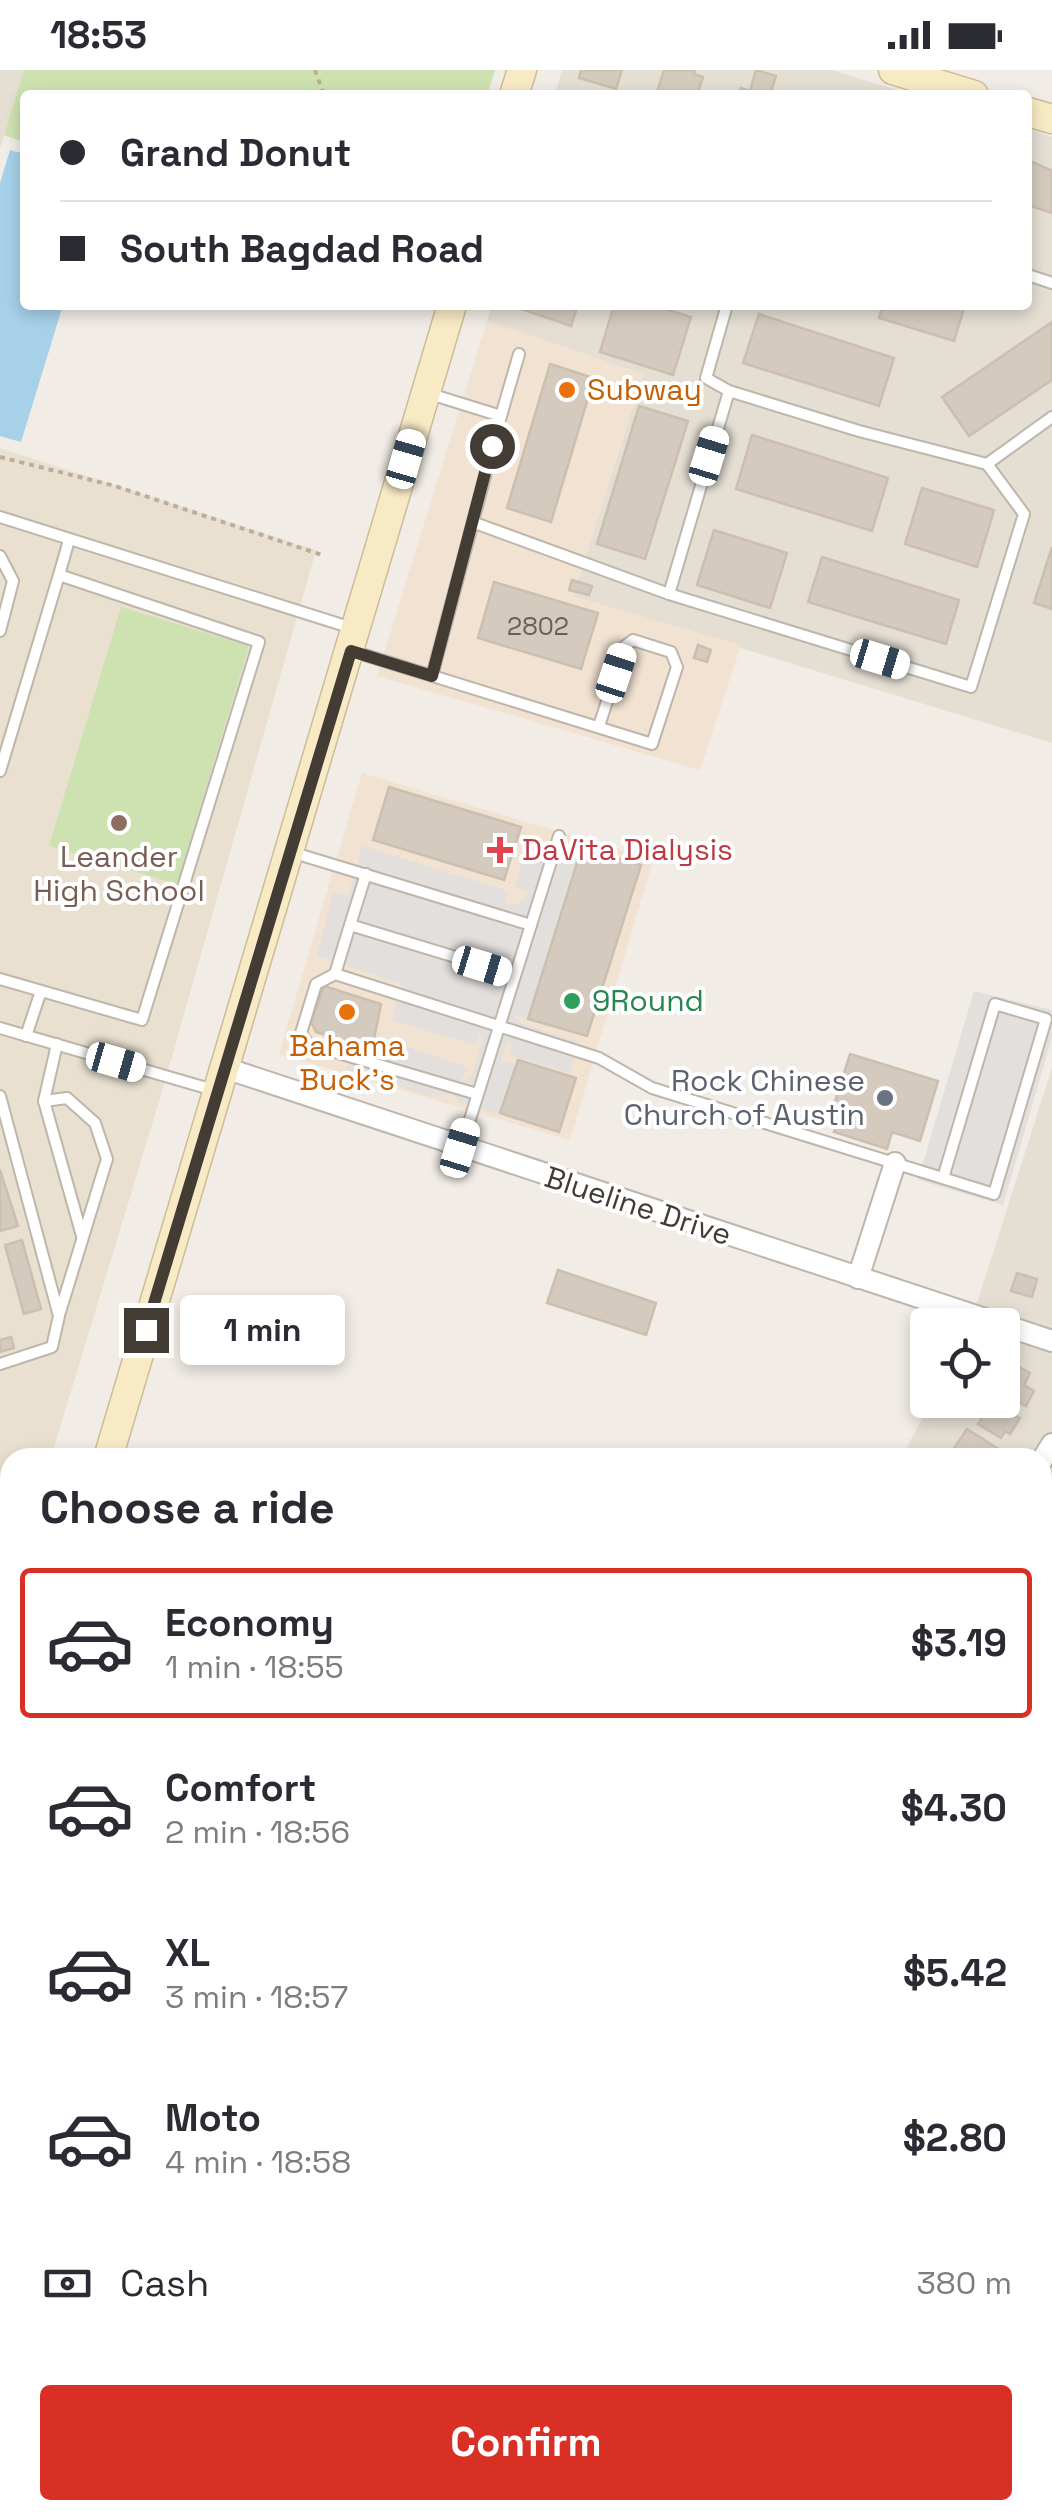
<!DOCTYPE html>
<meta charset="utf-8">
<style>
:root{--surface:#fff;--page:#f7f7f7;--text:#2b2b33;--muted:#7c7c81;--line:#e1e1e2;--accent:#d93025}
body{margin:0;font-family:"Space Grotesk",sans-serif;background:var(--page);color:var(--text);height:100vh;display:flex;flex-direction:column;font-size:38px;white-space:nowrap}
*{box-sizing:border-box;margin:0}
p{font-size:32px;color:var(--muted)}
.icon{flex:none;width:55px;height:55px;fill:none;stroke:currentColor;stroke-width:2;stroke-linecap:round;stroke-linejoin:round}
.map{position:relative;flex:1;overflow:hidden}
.side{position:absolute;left:0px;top:1378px;width:1052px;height:1072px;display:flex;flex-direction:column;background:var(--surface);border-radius:30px 30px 0 0;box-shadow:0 5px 15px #0003}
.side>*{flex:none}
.top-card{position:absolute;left:20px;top:20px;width:1012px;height:220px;border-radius:10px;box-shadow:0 5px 15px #0003;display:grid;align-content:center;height:220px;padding:0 40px;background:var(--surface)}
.controls{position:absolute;left:910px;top:1238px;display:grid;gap:20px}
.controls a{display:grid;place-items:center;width:110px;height:110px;border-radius:10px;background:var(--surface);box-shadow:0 5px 15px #0003;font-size:50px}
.end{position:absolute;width:45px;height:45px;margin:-22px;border:12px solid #423c35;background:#fff;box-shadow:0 0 0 5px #fff}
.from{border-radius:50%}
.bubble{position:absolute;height:70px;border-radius:10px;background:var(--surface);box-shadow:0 5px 15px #0003;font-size:32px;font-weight:800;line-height:70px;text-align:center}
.car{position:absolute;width:30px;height:60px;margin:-30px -15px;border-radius:12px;box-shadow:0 0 8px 2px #0007;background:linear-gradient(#fff 24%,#345 0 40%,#fff 0 76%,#345 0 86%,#fff 0)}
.top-card b{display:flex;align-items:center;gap:35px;height:95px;font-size:38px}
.top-card b+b{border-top:2px solid var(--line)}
.top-card i{width:25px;height:25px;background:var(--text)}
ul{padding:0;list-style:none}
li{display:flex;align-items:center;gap:30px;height:150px;margin:0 20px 15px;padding:0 20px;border:5px solid transparent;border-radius:10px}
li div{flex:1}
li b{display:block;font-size:38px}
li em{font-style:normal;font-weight:800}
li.active{border-color:var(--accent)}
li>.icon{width:90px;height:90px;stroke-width:1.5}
h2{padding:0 40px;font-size:45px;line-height:120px}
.pay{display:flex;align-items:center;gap:25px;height:110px;padding:0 40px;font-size:38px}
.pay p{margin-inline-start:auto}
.button{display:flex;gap:20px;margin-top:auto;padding:20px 40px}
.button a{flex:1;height:115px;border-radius:10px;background:var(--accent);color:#fff;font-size:40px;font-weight:800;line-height:115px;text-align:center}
.status{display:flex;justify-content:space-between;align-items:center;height:70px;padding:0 50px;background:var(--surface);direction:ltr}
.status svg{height:28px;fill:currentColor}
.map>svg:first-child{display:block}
</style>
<div class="status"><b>18:53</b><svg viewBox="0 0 49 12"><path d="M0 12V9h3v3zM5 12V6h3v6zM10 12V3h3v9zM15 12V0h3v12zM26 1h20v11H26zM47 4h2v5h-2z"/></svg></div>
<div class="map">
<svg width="1052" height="2448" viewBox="0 0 1052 2448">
<rect width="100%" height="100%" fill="#f1ece5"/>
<!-- residential -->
<g fill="#e4ded3">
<path d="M0,0h24l-24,79z"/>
<path d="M562,0h269l83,25h-359z"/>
<path d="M1028,59l24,8v606l-479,-146 70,-223 -156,-53 5,-16h536z"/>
<path d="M1052,998v1016l-10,-2v-624h-141l31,-58h70v-75h-32z"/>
<path d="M1043,2340l9,4v104h-765l7,-8h748z"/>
</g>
<!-- commercial -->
<g fill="#f1e2d1">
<path d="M487,251l156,53 -70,222 168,49 -41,125 -323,-94z"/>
<path d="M362,703l291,87 -83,280 -291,-86z"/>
</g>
<!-- education -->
<path fill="#e9e0d0" d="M0,378l316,102 -155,545 -110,362 -41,1v133l-10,30z"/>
<!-- green -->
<g fill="#cee2b1">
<path d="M24,0h471l-8,25h-462v48l-21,-8z"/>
<path d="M121,537l128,39 -72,238 -128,-38z"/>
</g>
<!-- parking -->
<g fill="#e2dfdd">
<path d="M528,774l53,5 -52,169 -15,-2 3,6 62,20 -9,31 -60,-18 3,-12h-6l-6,17 14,4 -15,50 -40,-12 -8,-8 -23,2 -83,-27 2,-5 36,-8 13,-12 65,21 5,5 -7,9 6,1 6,-4 11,-38 -4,-6 -4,13 -83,-25 10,-36 -85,-28 16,-64 15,4 14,-50 146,45 -3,12 4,3 14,-5 6,-10 -14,-5z"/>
<path d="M974,921l78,19v28l-49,167 -85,-25z"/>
</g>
<!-- water -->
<path fill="#a6d1e9" d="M10,80l15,4v151h38l-42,137 -21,-6v-253z"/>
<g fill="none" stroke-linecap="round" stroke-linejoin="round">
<!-- stream -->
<path stroke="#a6d1e9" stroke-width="5" d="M165,2448l9,-8"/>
<!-- river -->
<path stroke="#a6d1e9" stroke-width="32" d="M1042,2105l10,3"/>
</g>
<!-- building -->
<g fill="#d4cabe" stroke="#cbbfaf" stroke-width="2.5">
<path d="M581,0h41l-6,19 -37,-11z"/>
<path d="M664,0h31l-1,4 9,3 -6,18h-41z"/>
<path d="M756,0l20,6 -6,19h-31l2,-7 9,3z"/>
<path d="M1028,90l24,11v42l-24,-8z"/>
<path d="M522,235h56l-7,21 -50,-17z"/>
<path d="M614,235h39l38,12 -18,58 -73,-23z"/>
<path d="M883,235h82l-11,36 -75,-23z"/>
<path d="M759,244l135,44 -15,48 -136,-43z"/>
<path d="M1052,252v58l-83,56 -27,-39z"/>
<path d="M550,294l44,14 -43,144 -44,-14z"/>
<path d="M639,336l49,15 -43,138 -48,-15z"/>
<path d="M752,365l136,43 -16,53 -136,-42z"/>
<path d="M922,418l72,22 -17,57 -72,-23z"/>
<path d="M714,460l73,23 -17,55 -73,-23z"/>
<path d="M1052,477v62l-18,-6z"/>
<path d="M822,487l137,43 -13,44 -138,-42z"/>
<path d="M572,510l20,6 -3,9 -20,-5z"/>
<path d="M494,512l104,31 -17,56 -103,-31z"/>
<path d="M698,575l13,5 -4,12 -13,-4z"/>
<path d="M389,717l132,40 -17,53 -131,-40z"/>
<path d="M582,777l59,18 -54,171 -59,-17z"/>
<path d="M324,916l57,18 -9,45 -56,-17 -5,-10z"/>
<path d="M850,984l88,27 -18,60 -28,-9 -5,17 -53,-17 5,-16 -8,-2z"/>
<path d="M518,990l58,18 -17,54 -59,-19z"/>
<path d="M0,1100l18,56 -18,5z"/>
<path d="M22,1170l19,69 -17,5 -19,-69z"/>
<path d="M558,1200l98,33 -10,32 -99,-32z"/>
<path d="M1017,1203l20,6 -5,18 -21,-6z"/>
<path d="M11,1267l3,11 -14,4v-12z"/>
<path d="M1006,1290l24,13 -6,12 10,6 -8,15 -24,-12z"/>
<path d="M984,1330l36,18 -10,16 -5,-3 -4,7 -23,-14 4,-6 -7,-4z"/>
<path d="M967,1359l33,21 -5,8h-37l-7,-5z"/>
<path d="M1050,1476l2,1v32l-10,-4v-19z"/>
<path d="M1042,1511l10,4v23l-10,-2z"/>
<path d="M1042,1549l10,5 -7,26 -3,-1z"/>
<path d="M1043,1935l9,1v46l-10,-1z"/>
<path d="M1044,2368l8,3v48l-10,-3z"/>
<path d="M325,2440h42l8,8h-52l-3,-3z"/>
<path d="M568,2440l2,8h-41l-1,-5z"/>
<path d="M817,2440h26l7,4 -2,4h-33z"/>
</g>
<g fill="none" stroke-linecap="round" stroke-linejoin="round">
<!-- lane casing -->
<g stroke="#beb6ab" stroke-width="14">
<g id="lane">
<path d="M1028,205l24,8"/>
<path d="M727,235l-21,73 23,13 -60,203 302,93 53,-173 -37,-50 65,-47"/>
<path d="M729,321l130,40 128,33"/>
<path d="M427,323l74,23 -69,260"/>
<path d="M501,346l18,-62"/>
<path d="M0,447l352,111"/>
<path d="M475,453l194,71"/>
<path d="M0,486l13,25 -13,50"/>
<path d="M59,505l10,-35"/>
<path d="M352,581l300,93 25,-77 -6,-15 -38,-12 -8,6 -26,80"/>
<path d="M0,701l59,-196 200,67 -117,378 -142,-41"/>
<path d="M291,782l240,73 28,-89"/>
<path d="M366,804l-16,51 165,50"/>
<path d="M350,855l-15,49 264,84 53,30 342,106 52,-175 -51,-15 -52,174"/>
<path d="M335,904l-19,10 -15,49 7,11 169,50"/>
<path d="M0,958l217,63"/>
<path d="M26,966l15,-45"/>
<path d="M57,974l-13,57 38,135"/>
<path d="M0,1026l59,220 -7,31 -52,17"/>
<path d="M44,1031l23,-3 28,25 12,36 -47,153"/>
<path d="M461,1078l70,-223"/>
<path d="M0,1572l10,3"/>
</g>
</g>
<!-- street casing -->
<g stroke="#beb6ab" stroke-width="24">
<g id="street">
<path d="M225,998l827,273"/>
<path d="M858,1208l37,-115"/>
<path d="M1042,1390l10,-16"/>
<path d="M1042,1901l10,1"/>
<path d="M606,2440l2,8"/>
<path d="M987,2440l22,8"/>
<path d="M447,2448l8,-8"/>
</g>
</g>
<!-- secondary casing -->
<g stroke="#cdbc98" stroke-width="31">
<g id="secondary">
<path d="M893,0l81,25"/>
<path d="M514,25l8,-25"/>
<path d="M1028,42l24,7"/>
<path d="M108,1388l344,-1153"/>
<path d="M0,1726l10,-32"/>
</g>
</g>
<!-- path -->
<g stroke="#bcae9b" stroke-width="4" stroke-dasharray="5 5" stroke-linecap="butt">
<path d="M315,0l9,25"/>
<path d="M0,387l115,29 207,69"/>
</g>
<!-- lane -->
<use href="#lane" stroke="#fff" stroke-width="10"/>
<!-- street -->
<use href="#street" stroke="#fff" stroke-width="20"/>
<!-- secondary -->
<use href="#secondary" stroke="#f9eac6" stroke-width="28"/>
</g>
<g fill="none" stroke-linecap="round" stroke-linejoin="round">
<!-- route -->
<path stroke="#423c35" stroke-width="12" d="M146,1260l205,-679 81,25 60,-230"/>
</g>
<!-- markers -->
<g fill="#e8710a" stroke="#fff" stroke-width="4">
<circle cx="567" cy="320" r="10"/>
<circle cx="347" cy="942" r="10"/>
</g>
<circle fill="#8d6e63" stroke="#fff" stroke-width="4" cx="119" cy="753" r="10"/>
<path fill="#e0444e" stroke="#fff" stroke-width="4" d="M495 765h10v10h10v10h-10v10h-10v-10h-10v-10h10z"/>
<circle fill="#2e9e5b" stroke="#fff" stroke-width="4" cx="572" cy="931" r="10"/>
<circle fill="#6b7280" stroke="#fff" stroke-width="4" cx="885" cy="1028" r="10"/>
<g text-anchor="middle" stroke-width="8" stroke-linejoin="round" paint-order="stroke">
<!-- number labels -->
<g font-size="25" fill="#666057">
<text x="538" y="565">2802</text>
</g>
<!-- food labels -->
<g font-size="30" fill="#c56008" stroke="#fff" text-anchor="start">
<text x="587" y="330">Subway</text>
<text x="347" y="986" text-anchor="middle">Bahama<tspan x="347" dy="34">Buck's</tspan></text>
</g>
<!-- health labels -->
<g font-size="30" fill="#be3a42" stroke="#fff" text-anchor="start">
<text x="522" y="790">DaVita Dialysis</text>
</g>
<!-- education labels -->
<g font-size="30" fill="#785e54" stroke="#fff">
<text x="119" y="797">Leander<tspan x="119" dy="34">High School</tspan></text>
</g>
<!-- leisure labels -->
<g font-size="30" fill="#27864d" stroke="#fff" text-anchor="start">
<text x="592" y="941">9Round</text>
</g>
<!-- worship labels -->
<g font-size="30" fill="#5b616d" stroke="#fff" text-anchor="end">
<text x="865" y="1021">Rock Chinese<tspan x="865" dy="34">Church of Austin</tspan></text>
</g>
<!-- street labels -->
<g font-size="30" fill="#423c35" stroke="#fff">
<text transform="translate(638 1136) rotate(18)" y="10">Blueline Drive</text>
</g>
</g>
</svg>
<div class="controls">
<a><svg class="icon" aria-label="locate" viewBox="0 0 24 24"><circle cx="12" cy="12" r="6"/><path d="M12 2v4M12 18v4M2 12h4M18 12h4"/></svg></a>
</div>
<i class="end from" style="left:492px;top:376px"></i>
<i class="end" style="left:146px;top:1260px"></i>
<div class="bubble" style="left:180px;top:1225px;width:165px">1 min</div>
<i class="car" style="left:709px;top:386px;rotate:17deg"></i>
<i class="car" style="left:406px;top:389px;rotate:16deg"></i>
<i class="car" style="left:880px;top:589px;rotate:107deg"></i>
<i class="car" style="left:616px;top:603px;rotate:18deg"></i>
<i class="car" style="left:482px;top:896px;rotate:107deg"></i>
<i class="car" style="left:116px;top:992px;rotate:106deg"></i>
<i class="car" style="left:460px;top:1078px;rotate:17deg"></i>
<div class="top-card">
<b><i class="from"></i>Grand Donut</b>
<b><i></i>South Bagdad Road</b>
</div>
<section class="side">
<h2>Choose a ride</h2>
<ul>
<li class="active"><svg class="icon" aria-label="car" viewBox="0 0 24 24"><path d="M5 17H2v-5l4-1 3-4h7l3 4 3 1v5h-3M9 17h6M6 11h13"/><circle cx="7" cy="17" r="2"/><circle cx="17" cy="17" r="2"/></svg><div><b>Economy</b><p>1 min · 18:55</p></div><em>$3.19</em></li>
<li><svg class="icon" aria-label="car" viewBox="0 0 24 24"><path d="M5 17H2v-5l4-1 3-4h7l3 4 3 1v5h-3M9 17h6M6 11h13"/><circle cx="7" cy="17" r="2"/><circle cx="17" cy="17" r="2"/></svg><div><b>Comfort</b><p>2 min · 18:56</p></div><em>$4.30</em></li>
<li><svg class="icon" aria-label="car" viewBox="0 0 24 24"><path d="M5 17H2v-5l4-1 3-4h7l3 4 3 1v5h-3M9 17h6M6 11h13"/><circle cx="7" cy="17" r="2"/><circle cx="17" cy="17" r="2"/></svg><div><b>XL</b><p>3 min · 18:57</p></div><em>$5.42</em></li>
<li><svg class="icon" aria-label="car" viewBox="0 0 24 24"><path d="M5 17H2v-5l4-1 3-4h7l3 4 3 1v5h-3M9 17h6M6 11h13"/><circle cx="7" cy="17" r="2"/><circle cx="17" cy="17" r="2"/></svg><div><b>Moto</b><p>4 min · 18:58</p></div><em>$2.80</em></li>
</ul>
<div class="pay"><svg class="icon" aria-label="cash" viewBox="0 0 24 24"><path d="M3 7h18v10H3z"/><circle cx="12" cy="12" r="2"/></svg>Cash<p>380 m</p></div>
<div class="button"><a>Confirm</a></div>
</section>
</div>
